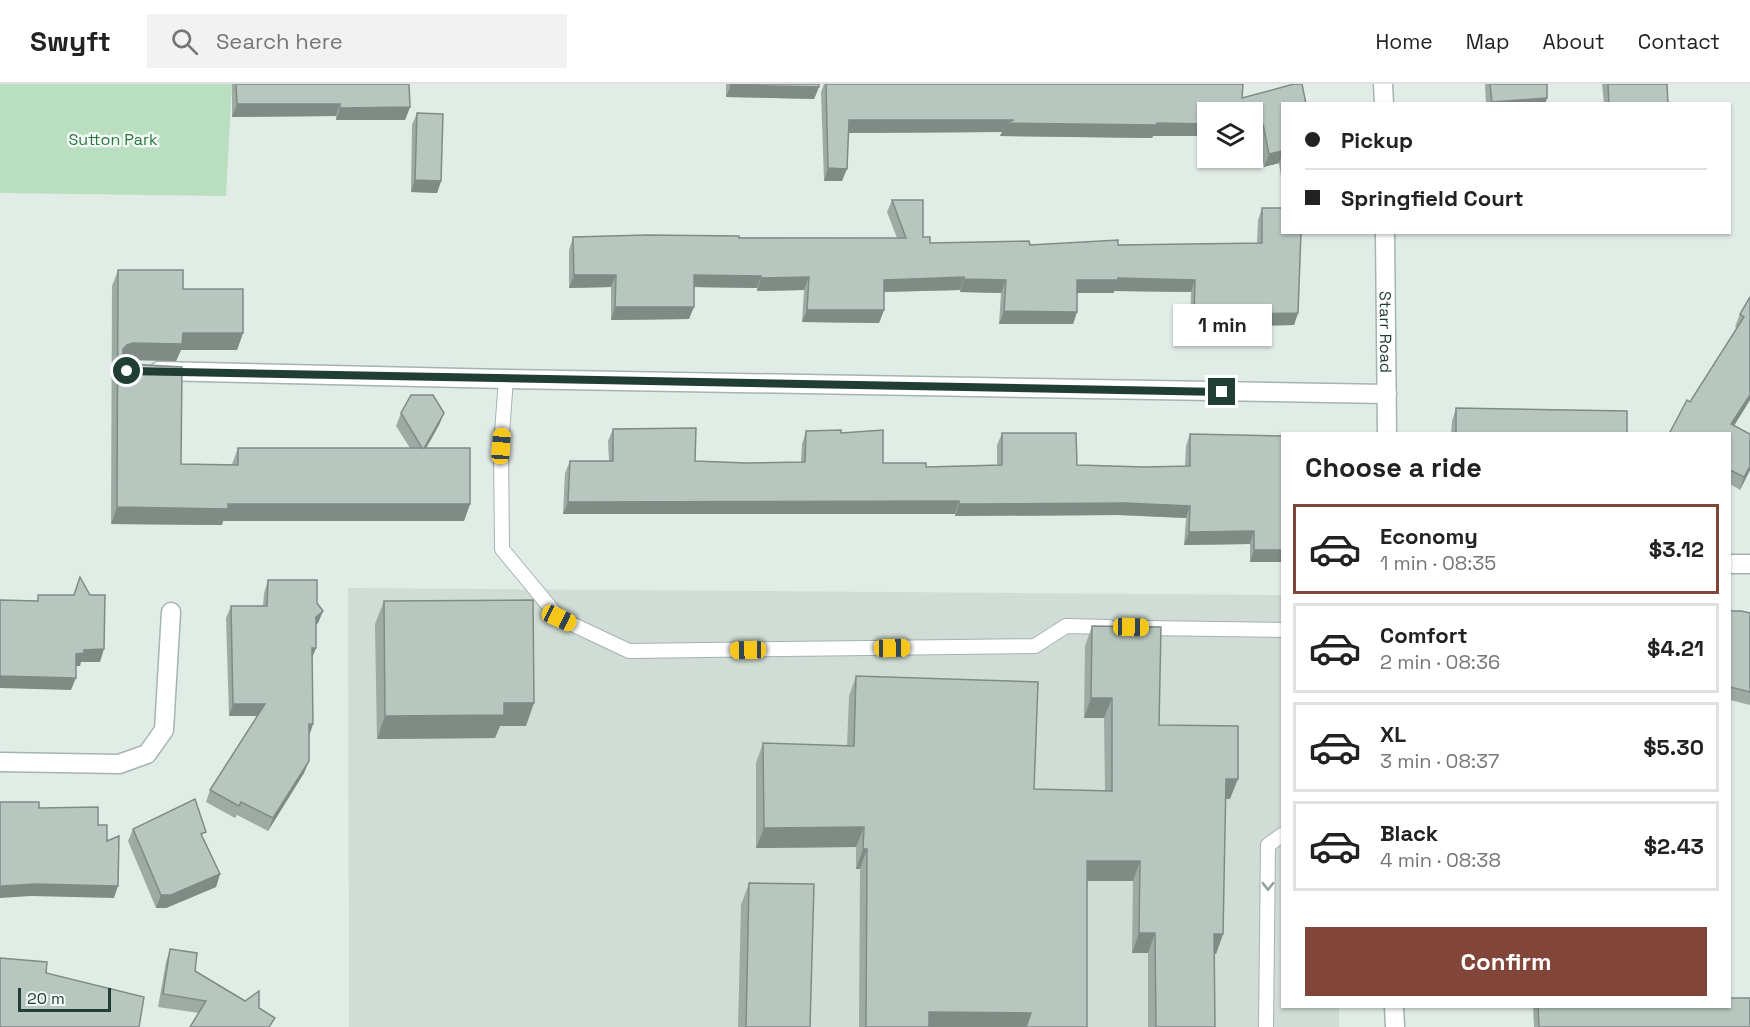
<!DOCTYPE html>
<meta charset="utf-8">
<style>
:root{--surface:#fff;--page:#f2f2f2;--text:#222;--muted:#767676;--line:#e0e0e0;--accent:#824539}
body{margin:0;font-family:"Space Grotesk",sans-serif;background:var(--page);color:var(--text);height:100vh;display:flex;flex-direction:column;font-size:22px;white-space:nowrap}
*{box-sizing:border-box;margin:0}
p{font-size:20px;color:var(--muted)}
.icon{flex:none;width:33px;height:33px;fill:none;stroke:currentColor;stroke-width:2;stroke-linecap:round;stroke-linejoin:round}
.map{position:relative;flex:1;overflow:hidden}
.sheet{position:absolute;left:1281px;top:348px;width:450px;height:576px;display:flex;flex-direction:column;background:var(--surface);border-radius:0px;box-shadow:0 2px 4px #0004}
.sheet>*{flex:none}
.banner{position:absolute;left:1281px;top:18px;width:450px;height:132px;border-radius:0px;box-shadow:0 2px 4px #0004;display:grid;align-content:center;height:132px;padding:0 24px;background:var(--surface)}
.buttons{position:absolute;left:1197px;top:18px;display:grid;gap:12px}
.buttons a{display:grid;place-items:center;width:66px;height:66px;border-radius:0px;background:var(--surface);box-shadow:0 2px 4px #0004;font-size:30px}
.scale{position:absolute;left:18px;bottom:15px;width:93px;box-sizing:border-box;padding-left:6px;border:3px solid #213e34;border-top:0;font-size:16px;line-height:21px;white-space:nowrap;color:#213e34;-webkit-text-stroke:4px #f2f9f5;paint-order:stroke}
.end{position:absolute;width:27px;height:27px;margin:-14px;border:8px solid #213e34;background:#fff;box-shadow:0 0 0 3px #fff}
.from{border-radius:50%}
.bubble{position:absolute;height:42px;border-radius:0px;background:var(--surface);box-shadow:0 2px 4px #0004;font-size:20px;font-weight:700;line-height:42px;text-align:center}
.car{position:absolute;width:18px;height:36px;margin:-18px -9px;border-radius:8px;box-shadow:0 0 4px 2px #0007;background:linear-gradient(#f5c518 24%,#345 0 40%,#f5c518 0 76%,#345 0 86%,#f5c518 0)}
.banner b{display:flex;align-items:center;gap:21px;height:57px;font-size:22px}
.banner b+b{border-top:2px solid var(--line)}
.banner i{width:15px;height:15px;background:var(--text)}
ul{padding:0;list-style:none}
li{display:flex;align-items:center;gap:18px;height:90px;margin:0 12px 9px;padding:0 12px;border:3px solid var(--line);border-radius:0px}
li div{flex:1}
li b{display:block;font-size:22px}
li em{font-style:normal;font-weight:700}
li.active{border-color:var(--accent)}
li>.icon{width:54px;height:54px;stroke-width:1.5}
h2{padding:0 24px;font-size:27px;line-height:72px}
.primary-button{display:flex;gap:12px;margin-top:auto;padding:12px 24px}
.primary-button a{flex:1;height:69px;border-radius:0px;background:var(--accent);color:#fff;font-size:24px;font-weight:700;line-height:69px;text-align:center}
header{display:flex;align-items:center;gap:36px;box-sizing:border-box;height:84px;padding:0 30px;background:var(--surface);border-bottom:2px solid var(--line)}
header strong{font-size:28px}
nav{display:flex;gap:33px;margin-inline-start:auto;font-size:21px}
.search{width:420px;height:54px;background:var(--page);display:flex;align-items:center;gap:15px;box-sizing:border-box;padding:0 21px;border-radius:0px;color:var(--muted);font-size:22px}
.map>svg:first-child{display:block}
</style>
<header>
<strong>Swyft</strong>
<div class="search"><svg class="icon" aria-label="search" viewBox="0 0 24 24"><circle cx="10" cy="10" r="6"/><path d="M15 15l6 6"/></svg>Search here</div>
<nav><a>Home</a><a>Map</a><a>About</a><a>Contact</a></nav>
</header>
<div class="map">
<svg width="1750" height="943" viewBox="0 0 1750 943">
<rect width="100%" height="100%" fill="#e2ece7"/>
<!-- built -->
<path fill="#d0dcd5" d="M348,504l934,7v411l57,1v20h-990z"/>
<!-- green -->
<path fill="#badec0" d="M0,0h232l-6,112 -226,-3z"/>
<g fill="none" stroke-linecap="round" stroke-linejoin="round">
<!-- lane casing -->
<g stroke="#a4b4ae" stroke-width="16">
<g id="lane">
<path d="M506,295l-5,67 1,103 57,69 70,33 406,-5 31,-20 43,1"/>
<path d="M1144,544l138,2"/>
<path d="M1266,943l2,-182 14,-10"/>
</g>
</g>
<!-- street casing -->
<g stroke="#a4b4ae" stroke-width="21">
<g id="street">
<path d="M1383,0l1,20"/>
<path id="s1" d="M1385,148l2,202"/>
<path d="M159,287l347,8 881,15"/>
<path d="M1730,480h20"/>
<path d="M0,678l119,2 28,-10 17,-24 7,-118"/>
<path d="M1394,922l1,21"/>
</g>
</g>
<!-- lane -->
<use href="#lane" stroke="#fff" stroke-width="14"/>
<!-- street -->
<use href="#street" stroke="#fff" stroke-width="18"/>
</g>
<!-- wall -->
<g fill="#9daba4">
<path d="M232,0h177l1,23 -5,13h-69v-4l-104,1z"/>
<path d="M726,0h93v3l-5,12 -88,-2z"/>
<path d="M824,0h419l-1,14 40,6v80l-3,-21 -15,4 -6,-31h-105l-1,2 -152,-2 2,-4 -153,1 -7,48h-18l-3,-89z"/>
<path d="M1485,0h62v14l-2,6h-59z"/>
<path d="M1602,0h65l1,20h-64z"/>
<path d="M417,29l24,68 -4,12 -26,-1 1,-67z"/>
<path d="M892,116l31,37 7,6 188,2 139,-2 1,-23 4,-12 36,105 -4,12 -104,2 1,-35 -77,-1v2h-37v19l-4,12h-74l2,-31 -41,-1v-2l-76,2v18l-5,13 -77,-1 2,-32 -47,1v-3l-63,-1 -5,32 -78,1v-33l-42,1v-38l4,-13 324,1 -10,-26z"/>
<path d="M118,186l65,19 60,44 -6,17h-56l-5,11 -49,-1 -3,1 57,103h51l6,-16h172l-14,-22 5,-13h43l-5,12 -13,23 44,56 -6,17h-241l-1,4 -111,-1 1,-238z"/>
<path d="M1750,213v103l-16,25 16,9v36l-10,20 -10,-6v-50l-40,-32 47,-74 -2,-1 5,-13z"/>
<path d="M1456,324l171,26h-176l1,-13z"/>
<path d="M613,345l82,32 51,2 55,-1 1,-18 4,-13 35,2 42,30 43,4 71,-2v-20l5,-12 75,32 68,2 40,-1 1,-20 4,-12 92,128h-32v-18l-66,1 2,-27 -67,-3 -164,1v-2h-392l2,-41 5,-12h39l-1,-20z"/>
<path d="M268,496l49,23 6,8 -5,12 -2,2v23l-4,10 1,66 -4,12v25l-5,12 -36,58 -31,-16 -2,3 -29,-16 4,-12 47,-74h-28l-3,-98 5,-12h32l1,-13z"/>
<path d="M384,517l142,125h-26l-5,12 -118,1 -2,-115z"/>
<path d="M1730,527l20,2v92l-20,-5z"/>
<path d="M1092,542l67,99 71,74h-5l-2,135 -7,20h-2l1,73h-67v-74h-16l1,-72h-46v146h-228l1,-158h-4v-22l-100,1v-85l7,-20 84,3 2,-50 7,-20 178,113 71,2 -1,-73h-20l1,-72z"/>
<path d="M133,745l71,10 16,35 -4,13 -50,21h-10l-28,-67z"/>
<path d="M749,799l61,144h-72l3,-122z"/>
<path d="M170,865l25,22 50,30 14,7 -60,5 -41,-6 8,-45z"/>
<path d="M1533,922h197l20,21h-216z"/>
</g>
<!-- shaded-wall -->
<g fill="#808b86">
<path d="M731,1l88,2 -5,12 -88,-2z"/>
<path d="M1547,14l-2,6h-54l1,-2z"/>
<path d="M237,20h103l-4,12 -104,1z"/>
<path d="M410,23l-5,13h-69l4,-12z"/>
<path d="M849,36h165l194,4v12h-55l-1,2 -152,-2 2,-4 -157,1z"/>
<path d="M1252,40h11l-5,12h-6z"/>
<path d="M1282,67v3l-3,9 -15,4 5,-13z"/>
<path d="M828,84l19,1 -5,12h-18z"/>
<path d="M415,96l26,1 -4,12 -26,-1z"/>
<path d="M574,191h42l-5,12 -42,1z"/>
<path d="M694,191l67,1 -4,12 -67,-1z"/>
<path d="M809,193l-5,13 -47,1 4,-13z"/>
<path d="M964,193l-4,13 -80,2 4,-12z"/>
<path d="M1118,194l77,2 -4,12 -77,-1v2h-42l5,-13z"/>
<path d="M964,195l42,1 -5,13 -41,-1z"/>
<path d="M615,223h79l-5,12 -78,1z"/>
<path d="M807,226h77l-5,13 -77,-1z"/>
<path d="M1004,227l73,1 -4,12h-74z"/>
<path d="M1298,229l-4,12 -104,2 4,-12z"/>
<path d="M183,249h60l-6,17h-56l-5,11 -49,-1 -6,1 -4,5 6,-17 4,-4z"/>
<path d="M1750,311v5l-21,34 2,-10z"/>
<path d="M444,329l-5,12 -21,38 5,-12z"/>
<path d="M1750,382v4l-10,20 4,-13z"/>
<path d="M959,417l-4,13h-392l5,-12z"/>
<path d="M1124,419l66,3 -4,12 -67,-3 -164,1 4,-12z"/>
<path d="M228,420h242l-6,17h-241l-1,4 -111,-1 6,-17z"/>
<path d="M1254,447l-4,13 -66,1 5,-13z"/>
<path d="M1254,466h28v12h-32z"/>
<path d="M323,527l-5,12 -7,6 5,-12z"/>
<path d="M312,564h4l-5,12z"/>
<path d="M104,565l-4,13h-19l-1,4h-9l5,-12 8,-4z"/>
<path d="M0,592l76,2 -5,12 -71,-2z"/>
<path d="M1091,614h21l-8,20h-20z"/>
<path d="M504,619h30l-8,23h-26l-5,12 -118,1 8,-23z"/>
<path d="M233,620h32l-4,12h-32z"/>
<path d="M309,640h4l-4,12z"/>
<path d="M309,677l-5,12 -36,58 5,-13z"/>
<path d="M1226,695h12l-8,20h-12z"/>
<path d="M864,743l-8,20 -100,1 8,-20z"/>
<path d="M863,765h4l-7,20h-4z"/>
<path d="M1087,777h53l-7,20h-53z"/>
<path d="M220,790l-4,13 -50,21h-10l5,-13z"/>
<path d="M35,800l83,2 -4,12 -83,-2 -31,2v-9l2,-3z"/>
<path d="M1139,849h16l-7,20h-16z"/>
<path d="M1214,850h9l-7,20h-9z"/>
<path d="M929,928l102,1 -6,14h-101z"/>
</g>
<!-- building -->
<g fill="#b7c7bf" stroke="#808b86" stroke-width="1.5">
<path d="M236,0h173l1,23 -70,1v-4h-103z"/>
<path d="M731,0h88v3l-88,-2z"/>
<path d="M826,0h417l-1,14 52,-14h8l4,20h-24v47l-13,3 -6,-30h-11v-12h-44v12l-51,-1v2l-152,-2 9,-3h-165l-2,49 -19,-1z"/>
<path d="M1490,0h57v14l-55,4z"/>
<path d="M1608,0h59l1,20h-59z"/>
<path d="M417,29l26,1 -2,67 -26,-1z"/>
<path d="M892,116h31v37h7v6l99,-2 1,4 88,-5v5l144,-2v-35h20v24h19l-3,81 -104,2 1,-35 -77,-2v2h-41v32l-73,-1 2,-31 -42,-1v-2l-80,3v30h-77l2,-33 -48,1v-2l-67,-1v32h-79l1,-32h-42l-1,-38 74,-2 92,1v2h167z"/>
<path d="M118,186h65v19h60v44h-60l-1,11 -49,-1 -6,2 -4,4v10l5,5 54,3 -1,97 57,1v-17h232v56h-242v5l-111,-2z"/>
<path d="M1750,213v98l-19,29 19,10v32l-6,11 -14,-7v-36h-61l18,-34 3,2 54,-85 -4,-3z"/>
<path d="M411,311h22l11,18 -20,35h-2l-21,-35z"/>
<path d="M1456,324l171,3v23h-171z"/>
<path d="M696,344l-1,33 51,2 59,-1 1,-31 35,-1v3l42,-3v33h43v4l76,-2v-32h74l1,32 68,2 45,-1v-32l92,2v114h-28v-19l-65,1 1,-26 -66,-3 -165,1v-3l-391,1 2,-41h43v-32z"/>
<path d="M80,493l10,18h15l-1,54 -20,1v3l-8,1v24l-76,-2v-76l38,1v-6h36z"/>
<path d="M268,496h49v23l6,8 -7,6v31h-4l1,76h-4v37l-36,57 -32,-16 -2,4 -29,-16 55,-86h-32l-2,-98h36z"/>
<path d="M533,516l1,103h-30v12l-119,1 -1,-115z"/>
<path d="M1730,527h11l9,2v79l-20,-5z"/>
<path d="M1092,542l69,1 -2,98 79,1v53h-12l-3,155h-9l1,93h-59l-1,-94h-16l1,-72h-53v166h-61l5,-14 -102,-1v15h-63l1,-178h-4l1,-22 -100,1 -1,-85 91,3 2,-70 182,6 -4,107 78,2v-93h-21z"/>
<path d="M195,715l11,33 -5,2 19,40 -49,21h-10l-28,-66z"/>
<path d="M0,718h39v6l59,-1v18h9v16l12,-5 -1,50 -83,-2 -33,2 -2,3z"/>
<path d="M749,799l65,1 -4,143h-64z"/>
<path d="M170,865l27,4 -2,18 50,30 14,-10v17l16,10 -6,9h-79l16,-26 -43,-7z"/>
<path d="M0,874l47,4 -1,11 98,24 -5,30h-139z"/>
<path d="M1730,914h20v29h-211l-1,-21h192z"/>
</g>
<!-- one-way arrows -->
<defs><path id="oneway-chevron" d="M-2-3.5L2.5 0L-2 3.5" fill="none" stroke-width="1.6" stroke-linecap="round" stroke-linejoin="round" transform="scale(1.5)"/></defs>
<use stroke="#909e9a" href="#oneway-chevron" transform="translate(1268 802) rotate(91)"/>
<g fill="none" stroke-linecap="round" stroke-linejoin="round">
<!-- route -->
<path stroke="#213e34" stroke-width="8" d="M127,287l1095,21"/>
</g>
<g text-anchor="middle" stroke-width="5" stroke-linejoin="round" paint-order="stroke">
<!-- park labels -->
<g font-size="16" fill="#2a7641" stroke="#f2f9f5">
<text x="113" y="61">Sutton Park</text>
</g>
<!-- street labels -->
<g font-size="16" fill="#213e34" stroke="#f2f9f5">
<text dy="6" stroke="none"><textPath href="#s1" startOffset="100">Starr Road</textPath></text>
</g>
</g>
</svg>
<div class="buttons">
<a><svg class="icon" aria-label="layers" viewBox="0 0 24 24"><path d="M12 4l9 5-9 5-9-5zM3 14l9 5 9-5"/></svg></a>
</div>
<div class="scale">20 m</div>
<i class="end from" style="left:127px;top:287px"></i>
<i class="end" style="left:1222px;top:308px"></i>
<div class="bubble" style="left:1173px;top:220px;width:99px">1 min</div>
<i class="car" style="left:501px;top:362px;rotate:4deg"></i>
<i class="car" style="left:559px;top:534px;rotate:115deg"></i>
<i class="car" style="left:1131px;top:543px;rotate:91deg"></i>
<i class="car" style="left:892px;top:564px;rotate:89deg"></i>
<i class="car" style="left:748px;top:566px;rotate:269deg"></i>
<div class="banner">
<b><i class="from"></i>Pickup</b>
<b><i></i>Springfield Court</b>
</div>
<section class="sheet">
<h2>Choose a ride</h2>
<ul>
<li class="active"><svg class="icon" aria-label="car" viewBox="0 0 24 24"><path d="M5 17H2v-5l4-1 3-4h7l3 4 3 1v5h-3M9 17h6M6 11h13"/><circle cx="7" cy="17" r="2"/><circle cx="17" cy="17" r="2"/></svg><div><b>Economy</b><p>1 min · 08:35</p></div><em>$3.12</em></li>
<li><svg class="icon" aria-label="car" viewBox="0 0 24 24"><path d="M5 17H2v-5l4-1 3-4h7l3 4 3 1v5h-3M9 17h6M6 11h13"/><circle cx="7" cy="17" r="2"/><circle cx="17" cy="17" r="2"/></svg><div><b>Comfort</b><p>2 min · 08:36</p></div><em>$4.21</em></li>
<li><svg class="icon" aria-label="car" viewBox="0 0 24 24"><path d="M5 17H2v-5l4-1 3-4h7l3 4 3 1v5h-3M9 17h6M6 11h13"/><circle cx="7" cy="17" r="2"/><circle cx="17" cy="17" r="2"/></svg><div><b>XL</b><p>3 min · 08:37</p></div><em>$5.30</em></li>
<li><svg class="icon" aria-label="car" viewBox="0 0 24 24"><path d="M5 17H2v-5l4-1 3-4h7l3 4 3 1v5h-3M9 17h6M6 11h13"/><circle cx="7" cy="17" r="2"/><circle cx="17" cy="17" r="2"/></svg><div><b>Black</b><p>4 min · 08:38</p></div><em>$2.43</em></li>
</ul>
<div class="primary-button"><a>Confirm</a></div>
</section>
</div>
